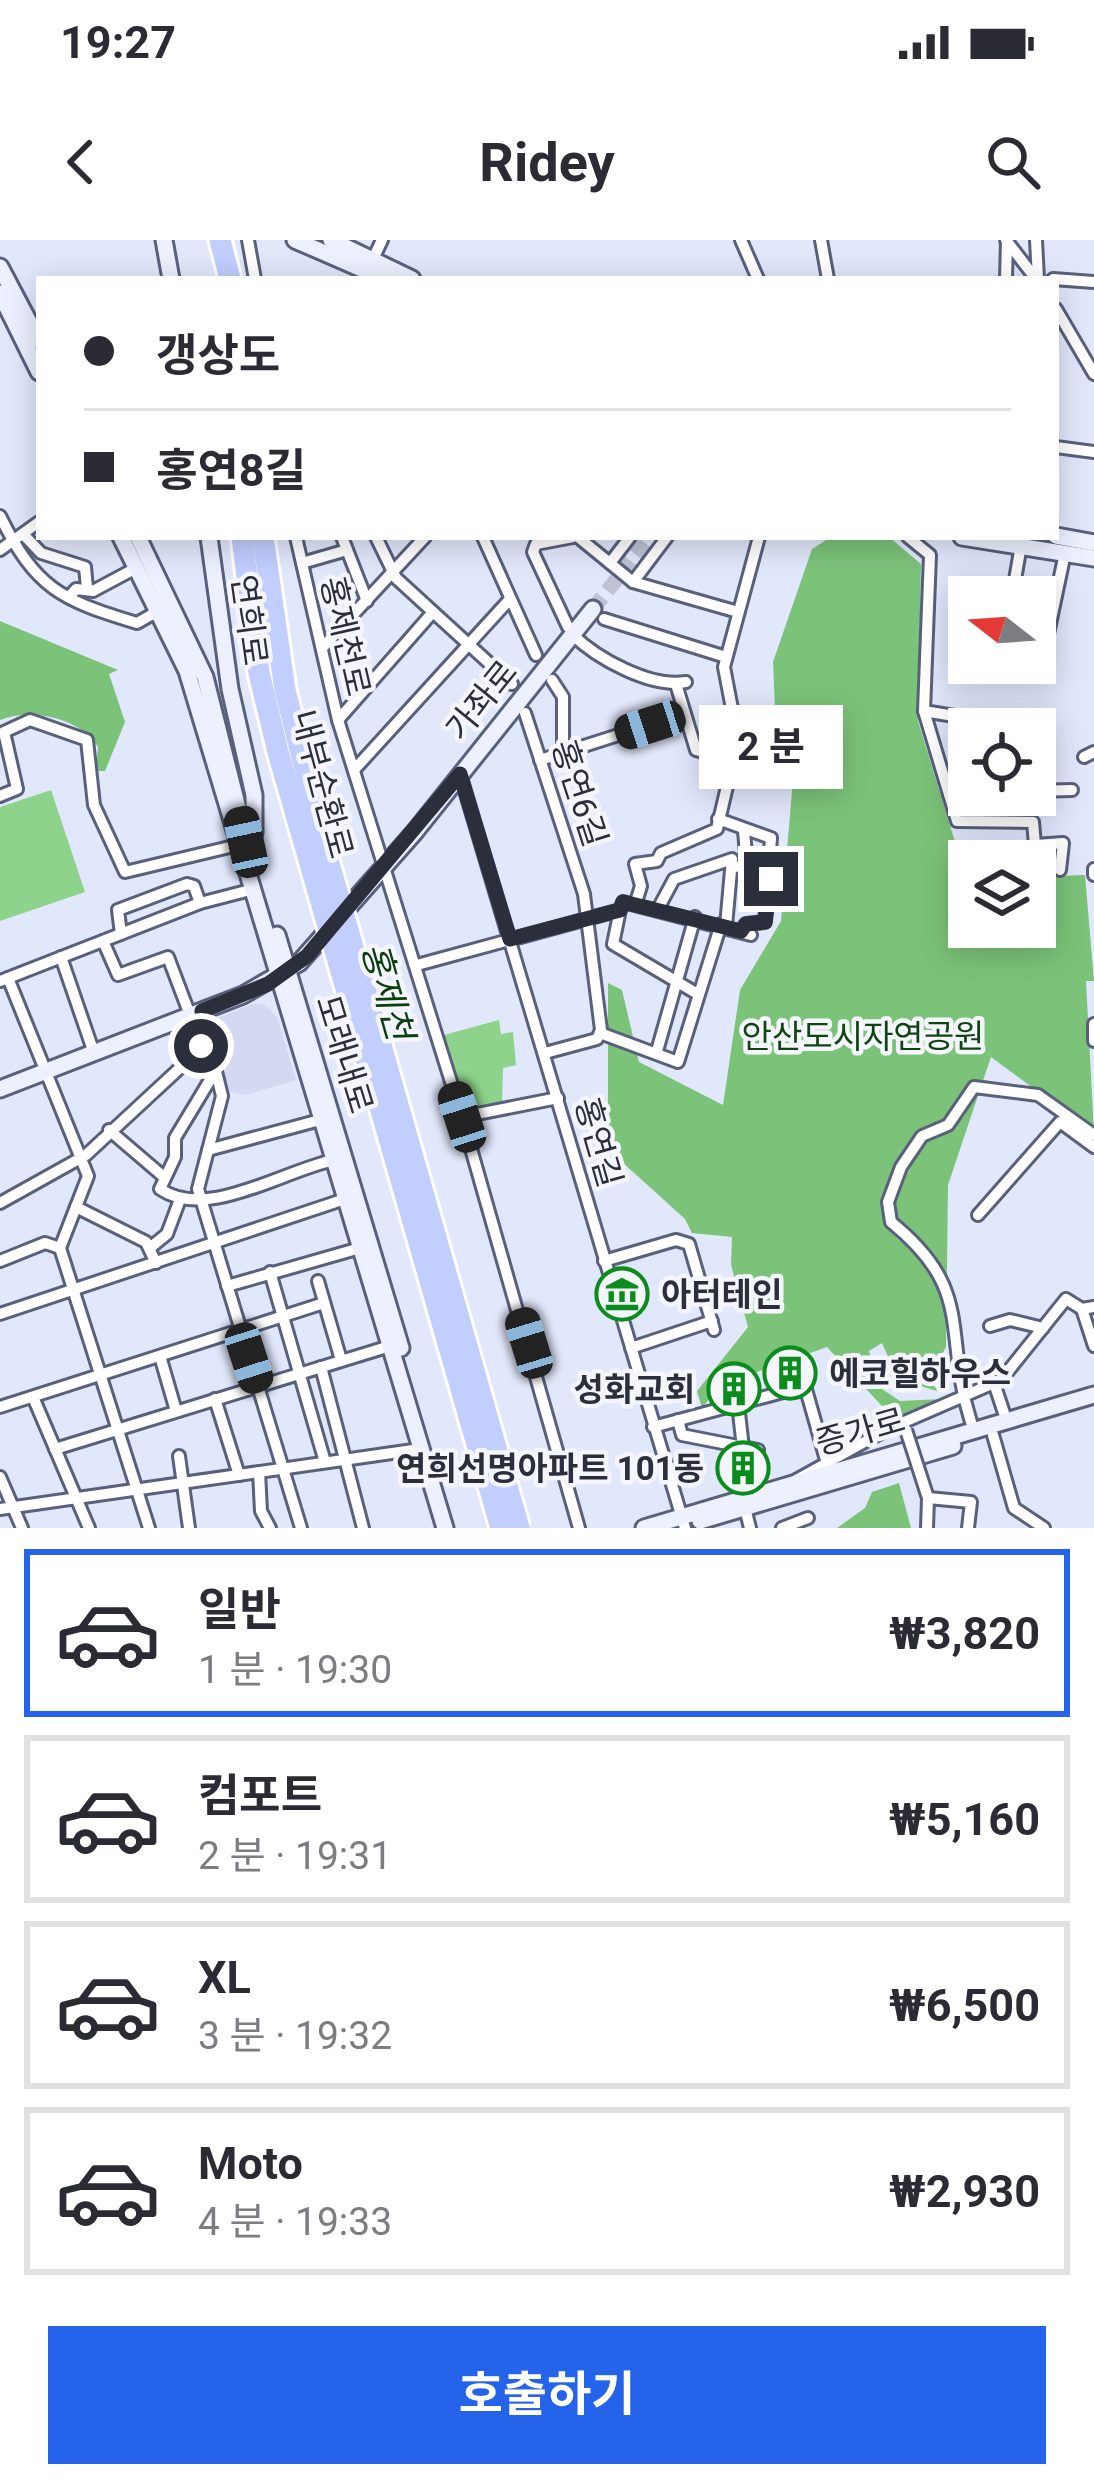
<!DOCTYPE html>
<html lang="ko">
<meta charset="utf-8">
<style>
:root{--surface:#fff;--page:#f2f2f3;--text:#2b2b33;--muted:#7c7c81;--line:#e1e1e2;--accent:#2563eb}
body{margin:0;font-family:Roboto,"Noto Sans KR",sans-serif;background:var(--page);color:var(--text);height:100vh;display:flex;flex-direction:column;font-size:45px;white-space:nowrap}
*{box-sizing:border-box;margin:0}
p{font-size:39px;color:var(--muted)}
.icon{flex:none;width:66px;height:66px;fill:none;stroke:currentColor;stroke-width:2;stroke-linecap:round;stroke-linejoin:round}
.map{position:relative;height:1288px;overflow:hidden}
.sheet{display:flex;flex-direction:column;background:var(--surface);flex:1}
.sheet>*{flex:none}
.guide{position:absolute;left:36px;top:36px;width:1023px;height:264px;border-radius:0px;box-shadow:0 6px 30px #0003;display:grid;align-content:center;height:264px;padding:0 48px;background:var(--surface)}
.needle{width:78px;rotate:287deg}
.tools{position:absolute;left:948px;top:336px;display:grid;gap:24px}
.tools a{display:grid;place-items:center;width:108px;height:108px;border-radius:0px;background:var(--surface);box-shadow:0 6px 30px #0003;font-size:60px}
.end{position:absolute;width:54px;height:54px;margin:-27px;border:15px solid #2b2e3b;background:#fff;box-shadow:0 0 0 6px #fff}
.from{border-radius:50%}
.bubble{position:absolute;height:84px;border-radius:0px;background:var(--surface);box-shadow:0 6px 30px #0003;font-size:39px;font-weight:700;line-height:84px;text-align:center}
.car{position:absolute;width:36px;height:72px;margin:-36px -18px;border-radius:15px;box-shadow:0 0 9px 3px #0007;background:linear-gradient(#222 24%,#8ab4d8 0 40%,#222 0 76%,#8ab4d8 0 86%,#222 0)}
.guide b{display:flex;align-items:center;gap:42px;height:114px;font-size:45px}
.guide b+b{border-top:3px solid var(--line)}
.guide i{width:30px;height:30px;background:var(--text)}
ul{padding:21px 0 0;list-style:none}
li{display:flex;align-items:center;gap:36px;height:168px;margin:0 24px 18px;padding:0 24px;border:6px solid var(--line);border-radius:0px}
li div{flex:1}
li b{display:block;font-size:45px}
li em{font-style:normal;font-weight:700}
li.active{border-color:var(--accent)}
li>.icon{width:108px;height:108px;stroke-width:1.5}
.button{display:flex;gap:24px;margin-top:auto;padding:24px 48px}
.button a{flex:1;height:138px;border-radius:0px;background:var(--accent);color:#fff;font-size:48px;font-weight:700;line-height:138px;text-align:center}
.status{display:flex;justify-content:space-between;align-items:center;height:84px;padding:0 60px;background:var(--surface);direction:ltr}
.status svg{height:33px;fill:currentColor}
header{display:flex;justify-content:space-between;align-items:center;height:156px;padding:0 48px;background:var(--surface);font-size:54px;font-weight:700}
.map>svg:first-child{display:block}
</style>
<div class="status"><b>19:27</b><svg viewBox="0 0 49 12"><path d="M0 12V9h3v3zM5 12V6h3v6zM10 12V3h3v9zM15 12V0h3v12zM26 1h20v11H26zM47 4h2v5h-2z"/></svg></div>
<header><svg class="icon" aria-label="back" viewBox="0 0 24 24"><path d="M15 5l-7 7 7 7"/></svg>Ridey<svg class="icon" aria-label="search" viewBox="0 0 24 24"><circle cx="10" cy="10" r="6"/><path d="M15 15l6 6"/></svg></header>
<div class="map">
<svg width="1094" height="1288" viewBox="0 0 1094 1288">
<rect width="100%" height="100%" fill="#e2e8fc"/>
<!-- built -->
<path fill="#d2d9f0" d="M253,764h11l13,13 19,63 -50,15 -20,-4 -19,-69z"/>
<!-- green -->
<g fill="#8dd38b">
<path d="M51,550l34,102 -85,29v-114z"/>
<path d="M499,780l2,14 12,-2 3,33 -13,3 -1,36 -36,5 -8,-11 -14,-63z"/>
</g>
<!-- forest -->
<g fill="#7bc379">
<path d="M831,297h58l32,27 -3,157 41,134 10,13v59h66v-50l50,-2 9,106h-8l8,152 -103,-76 -43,128 -2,162 -18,33 12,12 -42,-13 -16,-36 -13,8 10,36 21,14 41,-2 -46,21 -68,-73 -106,38 -19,23 -5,-17 51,-64 -17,-62 1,-28 -40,-4 -7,-14 -74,-67 -3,-20v-149l14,7 17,72 84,43 17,-115 41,-69 17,-201 -10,-1 -6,38 -5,-1 -4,-94 39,-113z"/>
<path d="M0,381l118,49 -9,4 16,48 -20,49h-9l2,-24c-19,-30 -67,-39 -98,-27z"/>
<path d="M899,1243l12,45h-74l28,-20 7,-16z"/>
</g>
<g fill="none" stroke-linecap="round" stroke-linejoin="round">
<!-- secondary-tunnel -->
<path stroke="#bdc3d5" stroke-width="15" stroke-dasharray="15 8" stroke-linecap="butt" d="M593,369l57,-72"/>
<!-- street casing -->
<g stroke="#58607c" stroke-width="16">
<g id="street">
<path d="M248,0l7,39"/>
<path d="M741,0l17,39"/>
<path d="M821,0l7,39"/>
<path d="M1006,0l30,39"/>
<path d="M1036,0l2,39"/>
<path d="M373,19l9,-19"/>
<path d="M1006,39l1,-39"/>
<path d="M1053,39l41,3"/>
<path d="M1056,69l38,65"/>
<path d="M1056,207l38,5"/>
<path d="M0,276c36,73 61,84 137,107l23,-13"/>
<path d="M23,294l18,19 44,14 2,21"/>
<path d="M296,297l42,183 124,397 117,411"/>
<path d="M342,297l25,64"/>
<path d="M376,297l20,41 116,106"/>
<path d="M483,297l53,118"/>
<path d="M578,297l55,45 105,30"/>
<path d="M908,297l22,18 -6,156 33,110 76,1 2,23 28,-2 -3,27"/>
<path d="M0,310l39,-28"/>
<path d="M302,323l45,-13"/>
<path d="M610,323l20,-26"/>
<path d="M633,342l34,-45"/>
<path d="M69,357l7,-8 17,2 43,-23"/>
<path d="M1012,357l9,-52"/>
<path d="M604,379l122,38"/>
<path d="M568,387l-35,-75 3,-8 37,-7"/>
<path d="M572,394c25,25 79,54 114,48"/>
<path d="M322,408l103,-111"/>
<path d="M1017,423l24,4 24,-114"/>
<path d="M552,440l11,17v56"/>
<path d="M676,444l20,66 25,7 16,-7"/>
<path d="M924,471l66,11 2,7"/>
<path d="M525,473l59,181 17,136 -4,9 -52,14"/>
<path d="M338,480l95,-108"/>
<path d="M1084,517l10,-5"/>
<path d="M540,520l144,-46"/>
<path d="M354,530l156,-171"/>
<path d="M460,534l225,754"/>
<path d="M1035,551l37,-1"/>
<path d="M949,554l20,-1"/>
<path d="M0,556l17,-7 -13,-57 26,-12 57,20 7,65 31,67 113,-27"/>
<path d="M718,579l53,19 -6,84 -19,2 -5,7"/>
<path d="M732,627l15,-1 -3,-35"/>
<path d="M1094,629v6"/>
<path d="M636,662l5,-16 -6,-22 22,-3 4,-8 56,-24 21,-89 -14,-73 35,-130"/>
<path d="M659,667l15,-28 58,-20 -6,67"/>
<path d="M620,670l-7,34 83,49"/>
<path d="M121,694l-3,-24 69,-26 7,2 6,17"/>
<path d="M103,701l15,34 50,-18 22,58"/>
<path d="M61,717l33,96"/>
<path d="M417,725l203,-55 3,-8 128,33"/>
<path d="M8,738l80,198 -28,72 89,280"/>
<path d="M0,741l200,-78 54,-14"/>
<path d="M201,771l21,85 -24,93 103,339"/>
<path d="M1094,784v17"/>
<path d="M600,793l78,29 43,-138"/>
<path d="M657,811l38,-134"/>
<path d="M216,830l-41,68v19l-15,32c47,32 122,-18 174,-29"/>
<path d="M462,877l96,-19"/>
<path d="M109,890l55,47"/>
<path d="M208,910l112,-30"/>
<path d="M0,963l86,-48 123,-114"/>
<path d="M76,967l70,35 10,21"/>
<path d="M978,975l82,-93 34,25"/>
<path d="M151,1007l16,-13 12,-32"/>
<path d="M0,1021l45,-18 15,5"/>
<path d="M604,1021l72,-21 13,4 25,86"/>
<path d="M270,1032l55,190"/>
<path d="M318,1041l23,79"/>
<path d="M227,1046l133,-38"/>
<path d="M1082,1069l12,37"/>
<path d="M0,1074l345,-115"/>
<path d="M990,1086l20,-6 33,8"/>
<path d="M631,1108l81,-27"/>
<path d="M160,1116l16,55"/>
<path d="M321,1127l42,161"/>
<path d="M994,1143l10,30"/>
<path d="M33,1157l56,131"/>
<path d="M215,1159l24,76"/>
<path d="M738,1164l5,44"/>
<path d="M0,1167l324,-104"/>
<path d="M678,1180l4,15 76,15"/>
<path d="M971,1182c-29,-91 5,-131 -80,-200l-3,-20 13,-35 21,-31 26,-11 26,-38 64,8 56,40"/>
<path d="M653,1187l152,-41 21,74"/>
<path d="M993,1195l21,73 30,20"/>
<path d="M55,1209l335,-103"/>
<path d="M179,1216l10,72"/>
<path d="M918,1227l10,31 -1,30"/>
<path d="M259,1232l2,39 9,17"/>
<path d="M0,1237l22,51"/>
<path d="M796,1240l92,-51 113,-49 65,-81 16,10 12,-2"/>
<path d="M928,1258l43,4 -3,26"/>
<path d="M745,1268l5,20"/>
<path d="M0,1269l420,-60"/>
<path d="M782,1288l26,-10"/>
</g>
</g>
<!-- secondary casing -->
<g stroke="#58607c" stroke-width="21">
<g id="secondary">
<path d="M164,0l7,39"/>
<path d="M295,0l90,39"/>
<path d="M331,0l81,39"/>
<path d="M0,27l39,74"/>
<path d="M0,53l39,79"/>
<path d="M1056,296l38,7"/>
<path d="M121,297l66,134 258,857"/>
<path d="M138,297l67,140 39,155"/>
<path d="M209,297l21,152 24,106v38l-10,10"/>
<path d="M962,297l132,21"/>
<path d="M277,695l124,413"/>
<path d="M0,849l243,-94 56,-32 115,-130 179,-224"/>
<path d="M700,1281l253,-75"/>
<path d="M644,1288l450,-133"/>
</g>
</g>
<!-- highway casing -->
<g stroke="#fff" stroke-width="27">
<path id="highway" d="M220,0l10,39"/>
</g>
<!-- street -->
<use href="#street" stroke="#fff" stroke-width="10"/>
<!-- secondary -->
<use href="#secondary" stroke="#ecf0ff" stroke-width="15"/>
<!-- highway -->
<use href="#highway" stroke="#c1cefe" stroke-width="21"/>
<!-- street-bridge casing -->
<g stroke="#58607c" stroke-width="16" stroke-linecap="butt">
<path id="street-bridge" d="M906,1190l12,37"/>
</g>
<!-- highway-bridge casing -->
<g stroke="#fff" stroke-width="27" stroke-linecap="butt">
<g id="highway-bridge">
<path d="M242,297l17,136 19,79 223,776"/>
<path d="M263,297l22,153 41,163 193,675"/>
</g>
</g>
<!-- street-bridge -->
<use href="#street-bridge" stroke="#fff" stroke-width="10"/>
<!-- highway-bridge -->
<use href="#highway-bridge" stroke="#c1cefe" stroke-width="21"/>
</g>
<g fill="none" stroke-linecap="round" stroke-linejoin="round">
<!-- route -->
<path stroke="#2b2e3b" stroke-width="15" d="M201,806l8,-5 -7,-30 66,-27 39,-28 153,-182 50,165 110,-29 3,-8 118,29 5,-7 19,-2 6,-43"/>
</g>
<!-- icons -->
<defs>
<g id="museum-ring" transform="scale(2.7)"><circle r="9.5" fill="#f4f6fc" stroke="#0b8d1b" stroke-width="1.5"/><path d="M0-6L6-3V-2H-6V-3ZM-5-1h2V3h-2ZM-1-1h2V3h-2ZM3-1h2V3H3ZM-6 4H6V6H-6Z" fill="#0b8d1b"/></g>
<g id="building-ring" transform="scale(2.7)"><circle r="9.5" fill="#f4f6fc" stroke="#0b8d1b" stroke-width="1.5"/><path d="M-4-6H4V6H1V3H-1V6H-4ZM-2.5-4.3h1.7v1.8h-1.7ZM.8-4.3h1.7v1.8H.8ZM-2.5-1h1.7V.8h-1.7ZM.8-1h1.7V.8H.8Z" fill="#0b8d1b"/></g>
</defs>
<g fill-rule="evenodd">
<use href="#museum-ring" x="622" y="1054"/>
<use href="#building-ring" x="790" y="1133"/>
<use href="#building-ring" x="734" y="1149"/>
<use href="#building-ring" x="743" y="1228"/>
</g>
<g text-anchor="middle" stroke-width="9" stroke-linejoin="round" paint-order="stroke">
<!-- street labels -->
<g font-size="33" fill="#2b2e3b" stroke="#f4f6fc">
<text transform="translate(250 380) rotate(82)" y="12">연희로</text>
<text transform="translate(346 396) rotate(77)" y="12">홍제천로</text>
<text transform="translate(481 460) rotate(-51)" y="12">가좌로</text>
<text transform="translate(323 544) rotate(75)" y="12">내부순환로</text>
<text transform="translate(580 553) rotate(72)" y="12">홍연6길</text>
<text transform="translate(345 814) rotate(73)" y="12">모래내로</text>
<text transform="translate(599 902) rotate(74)" y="12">홍연길</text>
<text transform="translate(860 1191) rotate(-16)" y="12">증가로</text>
</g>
<!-- park labels -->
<g font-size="33" fill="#114413" stroke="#f4f6fc">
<text x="863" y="808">안산도시자연공원</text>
</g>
<!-- poi labels -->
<g font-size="33" font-weight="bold" fill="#2b2e3b" stroke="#f4f6fc" text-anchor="start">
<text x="661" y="1066">아터테인</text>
<text x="829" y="1145">에코힐하우스</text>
<text x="695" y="1161" text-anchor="end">성화교회</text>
<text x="704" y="1240" text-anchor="end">연희선명아파트 101동</text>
</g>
<!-- water labels -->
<g font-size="36" font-style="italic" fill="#0b3f0d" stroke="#f4f6fc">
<text transform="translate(388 751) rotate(74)" y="13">홍제천</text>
</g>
</g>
</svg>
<div class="tools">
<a><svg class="needle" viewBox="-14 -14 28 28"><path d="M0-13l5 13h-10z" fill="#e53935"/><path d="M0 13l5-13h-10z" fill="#7c7c81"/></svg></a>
<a><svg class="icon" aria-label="locate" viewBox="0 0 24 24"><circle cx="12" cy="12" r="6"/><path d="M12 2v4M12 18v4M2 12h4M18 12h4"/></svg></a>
<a><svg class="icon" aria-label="layers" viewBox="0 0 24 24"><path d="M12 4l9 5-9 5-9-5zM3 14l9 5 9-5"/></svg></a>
</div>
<i class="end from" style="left:201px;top:806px"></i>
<i class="end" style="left:771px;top:639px"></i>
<div class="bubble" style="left:699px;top:465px;width:144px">2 분</div>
<i class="car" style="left:650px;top:485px;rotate:252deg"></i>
<i class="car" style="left:246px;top:602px;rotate:348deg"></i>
<i class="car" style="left:462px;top:877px;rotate:342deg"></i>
<i class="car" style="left:529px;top:1103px;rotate:343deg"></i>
<i class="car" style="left:249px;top:1118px;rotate:162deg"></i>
<div class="guide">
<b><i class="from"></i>갱상도</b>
<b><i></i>홍연8길</b>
</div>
</div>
<section class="sheet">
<ul>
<li class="active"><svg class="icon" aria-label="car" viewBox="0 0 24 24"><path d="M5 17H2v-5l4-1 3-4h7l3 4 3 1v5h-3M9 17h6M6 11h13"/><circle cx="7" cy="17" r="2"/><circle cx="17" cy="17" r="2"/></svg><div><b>일반</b><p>1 분 · 19:30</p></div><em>₩3,820</em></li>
<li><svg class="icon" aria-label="car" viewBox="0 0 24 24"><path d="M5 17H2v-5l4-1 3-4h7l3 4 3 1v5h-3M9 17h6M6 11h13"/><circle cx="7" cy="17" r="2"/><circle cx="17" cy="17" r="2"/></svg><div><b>컴포트</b><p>2 분 · 19:31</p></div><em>₩5,160</em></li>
<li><svg class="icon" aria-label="car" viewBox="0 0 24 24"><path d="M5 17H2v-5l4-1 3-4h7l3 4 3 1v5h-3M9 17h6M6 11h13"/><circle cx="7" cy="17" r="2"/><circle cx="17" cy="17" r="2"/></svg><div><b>XL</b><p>3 분 · 19:32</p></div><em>₩6,500</em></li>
<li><svg class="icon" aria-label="car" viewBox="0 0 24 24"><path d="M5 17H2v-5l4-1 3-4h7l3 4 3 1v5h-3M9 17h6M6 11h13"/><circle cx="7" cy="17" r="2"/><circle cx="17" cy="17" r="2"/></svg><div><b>Moto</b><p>4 분 · 19:33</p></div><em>₩2,930</em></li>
</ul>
<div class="button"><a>호출하기</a></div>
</section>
